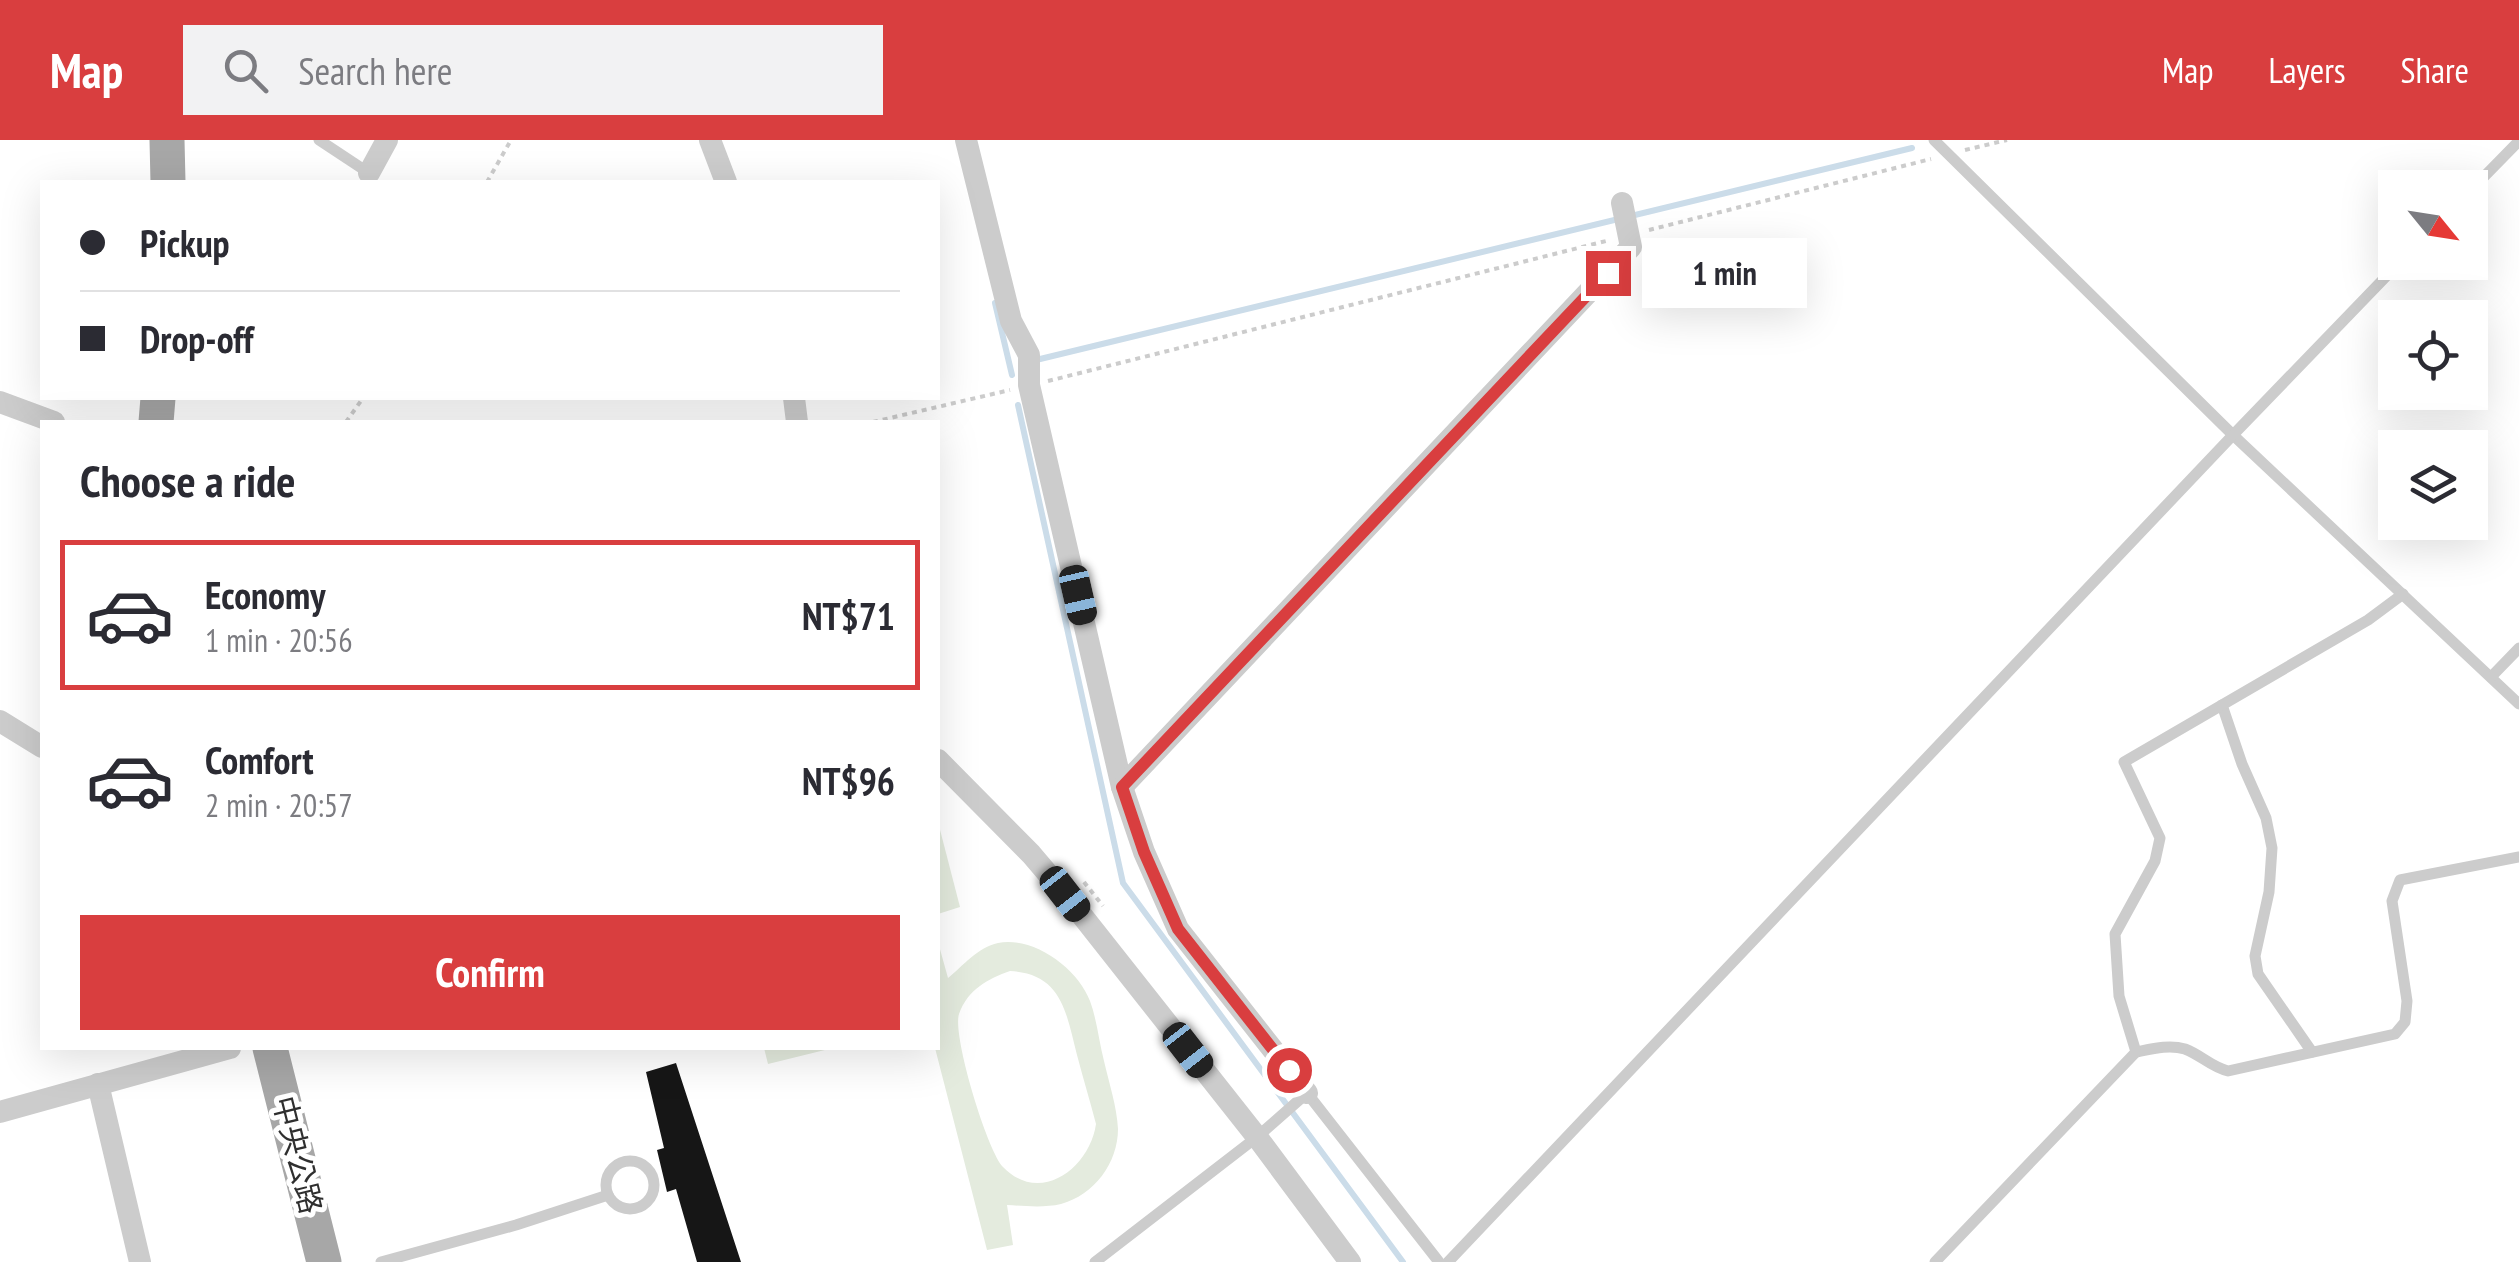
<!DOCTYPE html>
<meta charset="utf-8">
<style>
:root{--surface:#fff;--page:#f2f2f3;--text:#2b2b33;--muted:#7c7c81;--line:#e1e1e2;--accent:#d93e3f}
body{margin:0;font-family:"PT Sans Narrow","Noto Sans TC",sans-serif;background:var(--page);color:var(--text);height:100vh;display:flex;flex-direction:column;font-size:38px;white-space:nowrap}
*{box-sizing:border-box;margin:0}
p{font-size:32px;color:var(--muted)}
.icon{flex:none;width:55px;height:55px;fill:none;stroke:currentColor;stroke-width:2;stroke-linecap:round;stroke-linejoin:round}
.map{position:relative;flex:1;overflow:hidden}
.details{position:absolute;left:40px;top:280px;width:900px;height:630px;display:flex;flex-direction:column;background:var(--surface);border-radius:0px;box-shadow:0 10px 40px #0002}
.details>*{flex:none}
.hud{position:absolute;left:40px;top:40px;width:900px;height:220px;border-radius:0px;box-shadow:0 10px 40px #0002;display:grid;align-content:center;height:220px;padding:0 40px;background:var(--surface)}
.needle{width:65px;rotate:120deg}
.controls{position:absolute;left:2378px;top:30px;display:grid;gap:20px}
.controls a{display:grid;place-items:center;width:110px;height:110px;border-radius:0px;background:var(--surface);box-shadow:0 10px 40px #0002;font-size:50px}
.end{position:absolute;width:45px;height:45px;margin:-22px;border:12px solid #d93e3f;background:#fff;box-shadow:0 0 0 5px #fff}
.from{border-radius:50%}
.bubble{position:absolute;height:70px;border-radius:0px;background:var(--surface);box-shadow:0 10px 40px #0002;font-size:32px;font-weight:700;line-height:70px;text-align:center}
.car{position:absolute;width:30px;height:60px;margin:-30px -15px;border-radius:12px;box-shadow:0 0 8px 2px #0007;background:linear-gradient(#222 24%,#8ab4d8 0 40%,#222 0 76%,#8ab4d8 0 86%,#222 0)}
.hud b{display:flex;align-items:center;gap:35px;height:95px;font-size:38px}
.hud b+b{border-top:2px solid var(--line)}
.hud i{width:25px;height:25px;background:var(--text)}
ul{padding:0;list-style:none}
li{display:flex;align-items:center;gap:30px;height:150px;margin:0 20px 15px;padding:0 20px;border:5px solid transparent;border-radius:0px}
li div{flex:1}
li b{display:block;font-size:38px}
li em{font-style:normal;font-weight:700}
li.on{border-color:var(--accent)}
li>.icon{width:90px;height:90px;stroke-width:1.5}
h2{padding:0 40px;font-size:45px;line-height:120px}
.cta{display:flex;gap:20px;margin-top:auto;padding:20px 40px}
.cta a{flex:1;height:115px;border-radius:0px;background:var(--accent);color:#fff;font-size:40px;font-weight:700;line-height:115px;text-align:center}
header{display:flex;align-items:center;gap:60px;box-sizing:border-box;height:140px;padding:0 50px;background:var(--accent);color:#fff}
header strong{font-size:48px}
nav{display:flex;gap:55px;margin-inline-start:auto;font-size:35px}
.search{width:700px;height:90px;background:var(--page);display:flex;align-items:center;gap:25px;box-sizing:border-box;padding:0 35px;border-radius:0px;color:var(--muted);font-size:38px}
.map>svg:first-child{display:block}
</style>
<header>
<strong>Map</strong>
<div class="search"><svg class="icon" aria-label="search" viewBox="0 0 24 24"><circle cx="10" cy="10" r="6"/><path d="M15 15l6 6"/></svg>Search here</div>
<nav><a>Map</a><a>Layers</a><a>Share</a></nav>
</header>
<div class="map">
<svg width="2519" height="1122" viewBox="0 0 2519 1122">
<rect width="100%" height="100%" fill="#fff"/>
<!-- green -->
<g fill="#e4ebde" fill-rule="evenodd">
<path d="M938,682l22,85 -22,7z"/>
<path d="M938,802l10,36c15,-12 30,-31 50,-35 36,-7 80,26 92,58 7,19 9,41 14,60 5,22 13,46 14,68 0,34 -24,66 -57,75 -17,4 -36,2 -54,1l6,40 -26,5 -52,-202zM1010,831c52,3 56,41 67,84 6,23 13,46 19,69 -6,43 -55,82 -93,43 -16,-17 -51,-132 -44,-153 9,-25 29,-35 51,-43z"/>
<path d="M764,908h69l-65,16z"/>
</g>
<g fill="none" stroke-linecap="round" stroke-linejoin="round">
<!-- stream -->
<g stroke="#cbdce9" stroke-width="6">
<path d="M995,163l17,72"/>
<path d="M1036,220l876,-212"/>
<path d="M1018,265l105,478 280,379"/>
</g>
</g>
<!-- building -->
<path fill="#161616" d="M676,923l65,199h-44l-21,-73 -9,3 -10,-42 7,-2 -18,-76z"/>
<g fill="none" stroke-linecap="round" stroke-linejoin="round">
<!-- path -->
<g stroke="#ccc" stroke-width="4" stroke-dasharray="5 5" stroke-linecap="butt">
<path d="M1965,10l42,-10"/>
<path d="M487,42l24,-42"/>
<path d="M1649,90l282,-71"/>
<path d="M1048,241l558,-140"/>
<path d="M346,282l17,-24"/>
<path d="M873,282l137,-32"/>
<path d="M1084,742l19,24"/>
</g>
<!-- service -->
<g stroke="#ccc" stroke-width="11">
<path d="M319,0l50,33"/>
<path d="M1934,0l299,295 286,269"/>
<path d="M2470,51l49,-50"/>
<path d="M2491,537l28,-29"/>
<path d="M2222,565l20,59 24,54 6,30 -3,44 -14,64 3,18 54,78"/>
<path d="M2136,912c15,-3 33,-8 49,-3 16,6 26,18 43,22l167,-37 10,-12 2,-21 -15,-100 8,-21 119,-23"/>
<circle cx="630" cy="1045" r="24"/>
<path d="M381,1122l135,-37 92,-30"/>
<path d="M1095,1122l162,-125 50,-44 132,169"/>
<path d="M1448,1122l785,-827 167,-173"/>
<path d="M1935,1122l201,-210 -17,-56 -4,-62 40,-73 5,-23 -36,-76 244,-142 35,-26"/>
</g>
<!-- minor -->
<g stroke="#ccc" stroke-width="22">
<path d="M710,0l16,42"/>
<path d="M966,0l45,181 18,34v30l93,402 22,65 34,77 129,164"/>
<path d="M369,33l18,-33"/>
<path d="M794,258l3,24"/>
<path d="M0,262l54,20"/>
<path d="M0,581l42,26"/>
<path d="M938,620l93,94 34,40 192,243 93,125"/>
<path d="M1122,647l509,-540 -9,-44"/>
<path d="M98,944l42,178"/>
<path d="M0,972l230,-64"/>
</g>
<!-- primary -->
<g stroke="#a7a7a7" stroke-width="35">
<path d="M167,0l1,42"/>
<path d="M156,282l2,-24"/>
<path d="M270,908l54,214"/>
</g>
</g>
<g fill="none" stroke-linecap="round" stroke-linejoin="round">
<!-- route -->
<path stroke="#d93e3f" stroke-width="12" d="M1289,930l-111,-141 -34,-77 -22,-65 486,-514"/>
</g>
<g text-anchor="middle" stroke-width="10" stroke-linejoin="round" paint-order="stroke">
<!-- street labels -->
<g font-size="30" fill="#2f2f2f" stroke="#fff">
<text transform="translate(297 1015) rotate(76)" y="10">中央公路</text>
</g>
</g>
</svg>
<div class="controls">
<a><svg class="needle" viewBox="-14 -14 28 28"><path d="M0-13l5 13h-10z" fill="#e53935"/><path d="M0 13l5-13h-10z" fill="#7c7c81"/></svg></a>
<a><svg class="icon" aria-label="locate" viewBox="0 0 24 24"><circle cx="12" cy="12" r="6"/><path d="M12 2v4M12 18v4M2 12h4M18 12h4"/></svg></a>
<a><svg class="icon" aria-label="layers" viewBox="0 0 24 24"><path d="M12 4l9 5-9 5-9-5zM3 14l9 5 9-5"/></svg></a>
</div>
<i class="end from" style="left:1289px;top:930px"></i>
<i class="end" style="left:1608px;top:133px"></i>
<div class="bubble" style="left:1642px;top:98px;width:165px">1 min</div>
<i class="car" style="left:1078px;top:455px;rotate:167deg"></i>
<i class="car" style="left:1065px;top:754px;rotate:142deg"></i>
<i class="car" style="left:1188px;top:910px;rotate:142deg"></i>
<div class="hud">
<b><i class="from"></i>Pickup</b>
<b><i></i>Drop-off</b>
</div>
<section class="details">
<h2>Choose a ride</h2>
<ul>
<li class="on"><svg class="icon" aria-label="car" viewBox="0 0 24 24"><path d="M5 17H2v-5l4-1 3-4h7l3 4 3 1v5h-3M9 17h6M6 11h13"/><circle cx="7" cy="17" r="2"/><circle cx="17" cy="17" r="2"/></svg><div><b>Economy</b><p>1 min · 20:56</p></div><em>NT$71</em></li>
<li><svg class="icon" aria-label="car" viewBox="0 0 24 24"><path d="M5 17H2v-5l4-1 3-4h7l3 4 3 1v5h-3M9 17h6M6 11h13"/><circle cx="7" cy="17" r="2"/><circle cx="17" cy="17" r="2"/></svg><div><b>Comfort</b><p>2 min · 20:57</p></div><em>NT$96</em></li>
</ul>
<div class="cta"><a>Confirm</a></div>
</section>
</div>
